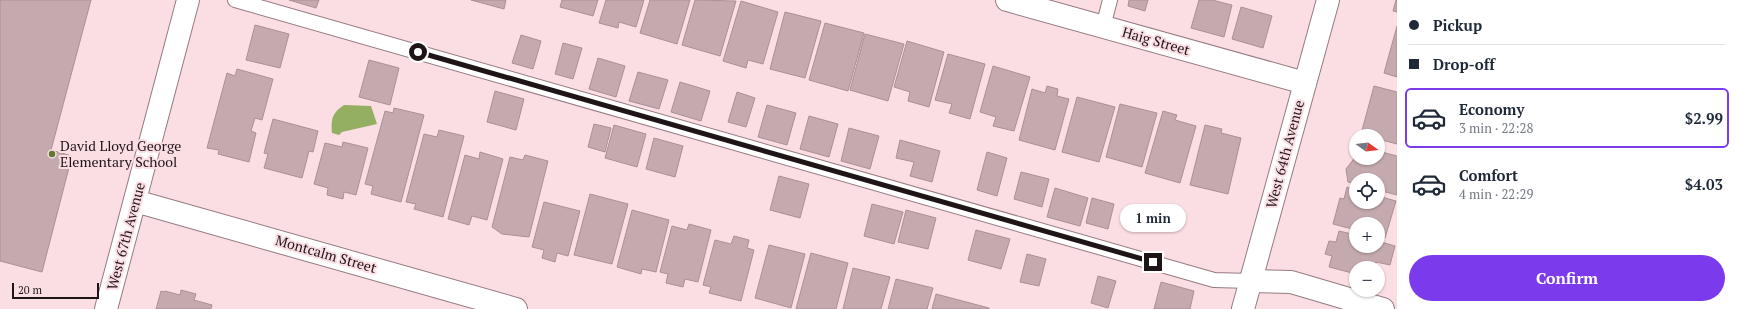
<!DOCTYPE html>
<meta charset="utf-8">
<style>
:root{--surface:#fff;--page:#f2f2f3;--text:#1f2937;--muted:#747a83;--line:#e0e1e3;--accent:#7c3aed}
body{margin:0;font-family:"PT Serif",serif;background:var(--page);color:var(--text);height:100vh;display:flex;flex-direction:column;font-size:15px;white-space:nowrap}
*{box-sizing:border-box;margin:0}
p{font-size:13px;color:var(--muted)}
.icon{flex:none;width:22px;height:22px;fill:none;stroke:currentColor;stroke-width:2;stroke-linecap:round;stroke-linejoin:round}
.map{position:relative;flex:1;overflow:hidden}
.details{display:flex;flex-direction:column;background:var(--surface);width:340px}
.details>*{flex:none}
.hud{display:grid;align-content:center;height:88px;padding:0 12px;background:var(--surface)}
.needle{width:26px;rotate:104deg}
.fabs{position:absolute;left:1349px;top:129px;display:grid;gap:8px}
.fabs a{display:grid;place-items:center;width:36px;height:36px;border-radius:50%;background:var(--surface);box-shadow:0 1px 3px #0004;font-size:20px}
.scale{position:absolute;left:12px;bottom:10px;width:87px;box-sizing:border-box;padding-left:4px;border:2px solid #1f1517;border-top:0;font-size:11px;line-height:14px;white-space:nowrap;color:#1f1517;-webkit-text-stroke:3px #fbdee4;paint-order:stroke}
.end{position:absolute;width:18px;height:18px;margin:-9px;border:5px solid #1f1517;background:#fff;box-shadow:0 0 0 2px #fff}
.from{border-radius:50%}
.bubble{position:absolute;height:28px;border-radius:14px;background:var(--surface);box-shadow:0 1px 3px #0004;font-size:13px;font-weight:600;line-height:28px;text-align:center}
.hud b{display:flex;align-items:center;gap:14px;height:38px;font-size:15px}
.hud b+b{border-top:1px solid var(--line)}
.hud i{width:10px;height:10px;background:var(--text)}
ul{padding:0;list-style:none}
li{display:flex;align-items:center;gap:12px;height:60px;margin:0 8px 6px;padding:0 4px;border:2px solid transparent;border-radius:6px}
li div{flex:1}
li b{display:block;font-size:15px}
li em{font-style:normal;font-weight:600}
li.current{border-color:var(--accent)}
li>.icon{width:36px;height:36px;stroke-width:1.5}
.cta{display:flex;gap:8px;margin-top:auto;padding:8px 12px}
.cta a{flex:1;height:46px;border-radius:24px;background:var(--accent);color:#fff;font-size:16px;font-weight:600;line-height:46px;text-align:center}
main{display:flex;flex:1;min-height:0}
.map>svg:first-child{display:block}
</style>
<main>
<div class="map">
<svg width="1397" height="309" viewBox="0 0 1397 309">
<rect width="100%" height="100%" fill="#fbdee4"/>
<!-- water -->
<path fill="#94af61" d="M344,105l27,1 6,18 -35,8 -3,3 -7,-2c-1,-14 0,-20 12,-28z"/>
<!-- building -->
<g fill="#c4a9ae" stroke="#aa9095">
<path d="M0,0h91l-40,150 21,6 -30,116 -42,-11z"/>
<path d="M289,0h30l-3,8z"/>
<path d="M471,0h35l-2,9z"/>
<path d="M562,0h36l-5,16 -33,-9z"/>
<path d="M606,0h38l-8,27 -17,-5 -1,6 -19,-5z"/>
<path d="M650,0h40l-13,44 -37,-11z"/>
<path d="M695,0l41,1 -16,55 -38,-11z"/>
<path d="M1129,0h19l-3,11 -17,-5z"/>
<path d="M1199,0h13l20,5 -8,32 -33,-9z"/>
<path d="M1396,0h1v12l-4,-1z"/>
<path d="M741,1l37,11 -15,52 -15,-4 -2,8 -23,-7z"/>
<path d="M1241,7l31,9 -9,32 -31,-9z"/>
<path d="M785,12l36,9 -16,57 -35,-9z"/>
<path d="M825,23l39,10 -16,58 -39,-11z"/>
<path d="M255,25l34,9 -9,34 -34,-8z"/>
<path d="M1397,26v51l-13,-4z"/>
<path d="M865,34l39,10 -16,57 -38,-11z"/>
<path d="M521,35l20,6 -8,28 -21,-6z"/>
<path d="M907,41l37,11 -15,55 -21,-6 2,-9 -16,-5z"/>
<path d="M563,43l19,5 -9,31 -18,-5z"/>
<path d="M948,54l37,10 -15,55 -21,-6 3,-9 -17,-4z"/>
<path d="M598,58l27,8 -9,31 -27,-8z"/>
<path d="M369,60l30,8 -9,37 -31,-8z"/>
<path d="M993,66l37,11 -16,54 -21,-5 3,-9 -16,-5z"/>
<path d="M237,69l36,10 -11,41 -7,-2 -4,13 5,2 -7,29 -31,-8 1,-4 -12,-2 20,-75 8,3z"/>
<path d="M638,72l30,8 -9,29 -30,-8z"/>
<path d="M680,82l30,9 -9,30 -30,-9z"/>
<path d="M1047,86l11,3 -1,7 12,3 -14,51 -36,-10 13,-51 13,4z"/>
<path d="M1374,86l23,6v52l-19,-5v-3l-17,-2z"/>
<path d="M495,91l29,8 -8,31 -29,-8z"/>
<path d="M737,92l18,6 -9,29 -18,-5z"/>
<path d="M1077,97l38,10 -16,55 -37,-10z"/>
<path d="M1120,104l37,9 -15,54 -36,-10z"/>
<path d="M767,105l29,8 -9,32 -29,-8z"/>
<path d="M394,108l30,7 -23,87 -30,-8 2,-8 -8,-2 20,-73 8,2z"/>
<path d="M1163,111l14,4 -2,5 21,6 -16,57 -35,-10z"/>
<path d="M809,116l29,8 -9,33 -29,-8z"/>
<path d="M273,119l45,12 -5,21 -4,-1 -7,27 -38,-10 4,-14 -4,-1z"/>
<path d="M594,124l17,4 -6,24 -17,-5z"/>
<path d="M614,125l32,9 -9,33 -32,-9z"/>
<path d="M1205,125l17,4 -1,4 20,5 -13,56 -38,-9z"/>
<path d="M849,128l30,8 -9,33 -29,-8z"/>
<path d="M439,130l25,6 -21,81 -29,-8 2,-5 -10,-2 18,-68 13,3z"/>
<path d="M654,138l29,8 -8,31 -29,-8z"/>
<path d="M900,140l40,11 -8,31 -22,-6 4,-14 -18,-4z"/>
<path d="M343,142l25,6 -12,47 -12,-3 -1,7 -16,-4 1,-7 -14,-4 11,-41 17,4z"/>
<path d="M1378,151l19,5v39l-19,-5v-10h-22v4l-8,-2 -2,-13 10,-13v2h22z"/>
<path d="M480,152l23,7 -16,61 -15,-4 -3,9 -21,-6 17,-64 14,4z"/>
<path d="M987,152l20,6 -10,38 -20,-6z"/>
<path d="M525,155l23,6 -19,76 -27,-3 -10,-7 18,-70 13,3z"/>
<path d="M1021,172l28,7 -7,28 -28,-8z"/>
<path d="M779,176l30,8 -9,34 -30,-8z"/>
<path d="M1347,187l9,3v12h22v-6l18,5 -11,37 -7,-2v-12h-22v6l-23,-6 7,-26 4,1z"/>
<path d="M1055,188l33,10 -8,28 -33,-9z"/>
<path d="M590,194l38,10 -16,60 -38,-9z"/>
<path d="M1092,198l22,6 -6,25 -22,-6z"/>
<path d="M544,202l36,9 -12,45 -11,-3 -2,9 -13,-4 2,-8 -12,-3z"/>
<path d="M872,204l31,8 -9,32 -30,-8z"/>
<path d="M632,210l37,10 -13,52 -14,-3 -1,5 -24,-7z"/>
<path d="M906,210l30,8 -8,31 -30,-7z"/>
<path d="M689,224l22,6 -13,52 -13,-3 -2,8 -17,-4 2,-9 -8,-2 12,-46 15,4z"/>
<path d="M976,230l34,9 -9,30 -33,-9z"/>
<path d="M1339,231l17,4v11h22v-5l17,5 -5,19 -14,-3 -1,6h-19v6l-27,-7 3,-11 -7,-2 4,-13 7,1z"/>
<path d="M734,236l15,4 -2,8 7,2 -13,51 -32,-8 2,-6 -8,-2 12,-45 16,4z"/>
<path d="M769,245l36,9 -14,54 -36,-10z"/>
<path d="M811,253l37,10 -12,46h-40z"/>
<path d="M1027,254l19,5 -7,27 -19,-4z"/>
<path d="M853,268l37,9 -9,32h-38z"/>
<path d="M1098,276l18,5 -8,27 -17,-5z"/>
<path d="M896,279l37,9 -6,21h-39z"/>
<path d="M1161,282l33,9 -4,18h-36z"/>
<path d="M181,290l15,4 -2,6 18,5 -1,4h-55l5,-18 3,1 1,-1 15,4z"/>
<path d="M936,294l53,14v1h-57z"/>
</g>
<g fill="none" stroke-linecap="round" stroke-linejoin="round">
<!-- lane casing -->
<g stroke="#957b81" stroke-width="16">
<g id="lane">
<path d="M235,0l979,280 37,1"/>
<path d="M1103,27l7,-27"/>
</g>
</g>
<!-- street casing -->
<g stroke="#957b81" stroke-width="24">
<g id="street">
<path d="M1007,0l298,83"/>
<path d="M135,201l381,108"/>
<path d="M1251,281l40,1 92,27"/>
<path d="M106,309l82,-309"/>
<path d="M1243,309l85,-309"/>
</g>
</g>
<!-- lane -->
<use href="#lane" stroke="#fff" stroke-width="14"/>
<!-- street -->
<use href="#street" stroke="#fff" stroke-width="22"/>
</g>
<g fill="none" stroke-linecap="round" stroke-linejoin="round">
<!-- route -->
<path stroke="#1f1517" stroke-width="5" d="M418,52l735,210"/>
</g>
<!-- markers -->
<circle fill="#61792c" stroke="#fbdee4" stroke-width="1.5" cx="52" cy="154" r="4"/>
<g text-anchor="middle" stroke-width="4" stroke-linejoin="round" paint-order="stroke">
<!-- street labels -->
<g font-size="14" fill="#1f1517" stroke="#fbdee4">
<text transform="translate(1156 41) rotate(16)" y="5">Haig Street</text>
<text transform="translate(1285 154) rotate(-75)" y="5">West 64th Avenue</text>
<text transform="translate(126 236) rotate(-75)" y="5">West 67th Avenue</text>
<text transform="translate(326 254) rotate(16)" y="5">Montcalm Street</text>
</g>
<!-- poi labels -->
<g font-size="14" fill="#1f1517" stroke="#fbdee4" text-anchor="start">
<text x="60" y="151">David Lloyd George<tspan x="60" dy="16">Elementary School</tspan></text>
</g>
</g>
</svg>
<div class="fabs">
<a><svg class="needle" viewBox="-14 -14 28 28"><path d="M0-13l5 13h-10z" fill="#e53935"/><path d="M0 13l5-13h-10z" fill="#747a83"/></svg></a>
<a><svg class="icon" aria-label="locate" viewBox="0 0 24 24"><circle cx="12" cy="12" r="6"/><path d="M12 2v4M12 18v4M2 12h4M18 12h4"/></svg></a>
<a>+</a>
<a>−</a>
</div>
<div class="scale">20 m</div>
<i class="end from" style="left:418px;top:52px"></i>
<i class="end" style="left:1153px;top:262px"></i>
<div class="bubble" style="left:1120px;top:204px;width:66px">1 min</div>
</div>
<section class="details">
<div class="hud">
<b><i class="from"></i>Pickup</b>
<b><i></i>Drop-off</b>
</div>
<ul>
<li class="current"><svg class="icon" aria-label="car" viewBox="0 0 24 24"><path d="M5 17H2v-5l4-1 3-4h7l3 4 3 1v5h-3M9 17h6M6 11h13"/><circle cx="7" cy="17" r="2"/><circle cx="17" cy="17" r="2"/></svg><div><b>Economy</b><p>3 min · 22:28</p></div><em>$2.99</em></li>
<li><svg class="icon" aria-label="car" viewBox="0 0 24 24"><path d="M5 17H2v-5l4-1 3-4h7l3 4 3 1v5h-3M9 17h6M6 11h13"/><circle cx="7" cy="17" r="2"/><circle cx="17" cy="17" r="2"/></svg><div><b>Comfort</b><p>4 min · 22:29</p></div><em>$4.03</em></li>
</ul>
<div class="cta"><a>Confirm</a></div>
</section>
</main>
